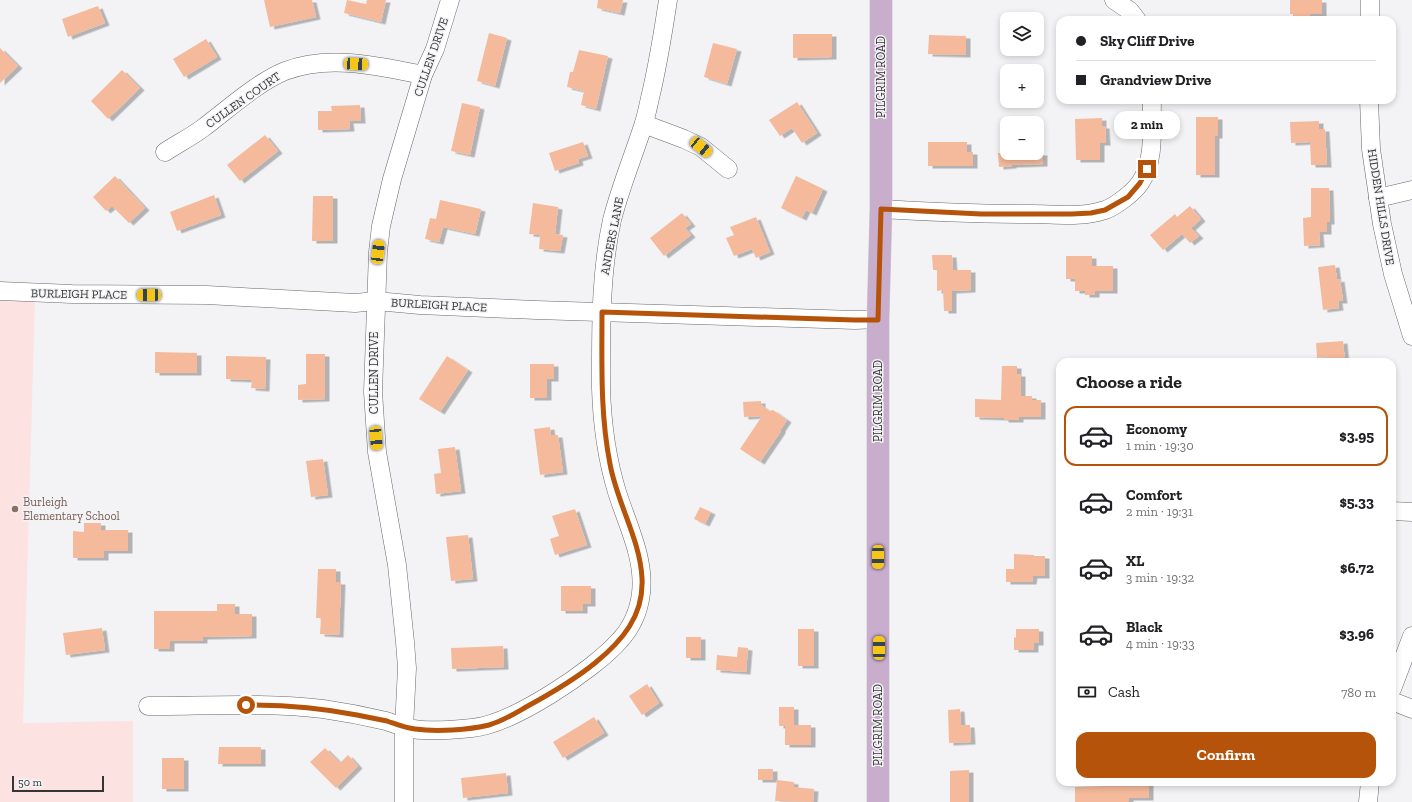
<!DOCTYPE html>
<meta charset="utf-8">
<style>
:root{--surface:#fff;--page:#f2f2f2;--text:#202124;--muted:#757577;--line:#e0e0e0;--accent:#b45309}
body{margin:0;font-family:"Zilla Slab",serif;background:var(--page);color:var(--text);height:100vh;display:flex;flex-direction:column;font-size:15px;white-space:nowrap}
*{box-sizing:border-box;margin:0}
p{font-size:13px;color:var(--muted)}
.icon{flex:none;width:22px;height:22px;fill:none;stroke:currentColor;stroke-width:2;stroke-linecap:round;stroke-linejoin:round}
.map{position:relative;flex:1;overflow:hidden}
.details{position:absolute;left:1056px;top:358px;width:340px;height:428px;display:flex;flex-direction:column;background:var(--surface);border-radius:12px;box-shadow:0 2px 6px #0003}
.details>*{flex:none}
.hud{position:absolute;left:1056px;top:16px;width:340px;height:88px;border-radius:12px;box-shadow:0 2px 6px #0003;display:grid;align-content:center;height:88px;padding:0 20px;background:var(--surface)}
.fabs{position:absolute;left:1000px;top:12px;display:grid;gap:8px}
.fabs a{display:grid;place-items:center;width:44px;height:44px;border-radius:8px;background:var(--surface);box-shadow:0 2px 6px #0003;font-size:20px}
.scale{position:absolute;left:12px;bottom:10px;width:92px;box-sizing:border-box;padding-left:4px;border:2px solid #343535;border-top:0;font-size:11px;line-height:14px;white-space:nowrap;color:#343535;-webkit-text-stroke:3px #f3f3f5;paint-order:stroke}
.end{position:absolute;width:18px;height:18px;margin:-9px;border:5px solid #b45309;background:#fff;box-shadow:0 0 0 2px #fff}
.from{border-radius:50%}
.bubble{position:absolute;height:28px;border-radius:12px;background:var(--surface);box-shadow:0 2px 6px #0003;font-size:13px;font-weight:700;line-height:28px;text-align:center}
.car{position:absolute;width:12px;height:24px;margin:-12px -6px;border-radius:5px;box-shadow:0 0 3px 1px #0007;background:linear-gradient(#f5c518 24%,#345 0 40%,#f5c518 0 76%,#345 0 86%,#f5c518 0)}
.hud b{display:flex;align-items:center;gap:14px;height:38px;font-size:15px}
.hud b+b{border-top:1px solid var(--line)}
.hud i{width:10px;height:10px;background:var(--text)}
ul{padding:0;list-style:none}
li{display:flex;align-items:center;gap:12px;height:60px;margin:0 8px 6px;padding:0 12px;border:2px solid transparent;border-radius:12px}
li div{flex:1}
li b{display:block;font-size:15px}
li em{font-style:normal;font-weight:700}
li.active{border-color:var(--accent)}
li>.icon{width:36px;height:36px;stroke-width:1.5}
h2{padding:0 20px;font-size:18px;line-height:48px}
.pay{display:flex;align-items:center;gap:10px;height:44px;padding:0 20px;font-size:15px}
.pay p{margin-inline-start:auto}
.action{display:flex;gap:8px;margin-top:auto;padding:8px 20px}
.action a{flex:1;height:46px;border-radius:12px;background:var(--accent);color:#fff;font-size:16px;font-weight:700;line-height:46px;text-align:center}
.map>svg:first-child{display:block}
</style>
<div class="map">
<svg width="1412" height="802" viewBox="0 0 1412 802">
<defs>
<filter id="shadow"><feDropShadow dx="4.5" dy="2.5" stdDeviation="0" flood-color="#0004"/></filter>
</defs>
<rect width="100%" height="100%" fill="#f3f3f5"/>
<!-- education -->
<path fill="#fde2e2" d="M0,296l35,1 -12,426 110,-2v81h-133z"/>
<!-- building -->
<g fill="#f5ba9c" filter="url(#shadow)">
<path d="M264,0h48l4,17 -46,10z"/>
<path d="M347,0l19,4 1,-4h19l-5,22 -37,-9z"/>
<path d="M598,0h25l-3,13 -23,-5z"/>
<path d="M1290,0h32v14h-12v6h-17v-6h-3z"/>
<path d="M98,6l7,17 -37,14 -6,-18z"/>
<path d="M489,33l18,5 -12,48 -18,-5z"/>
<path d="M793,34h39v23l-39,1z"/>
<path d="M929,35l37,1v19l-38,-1z"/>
<path d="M206,39l11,18 -33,20 -11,-18z"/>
<path d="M713,43l24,6 -10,35 -23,-7z"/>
<path d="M0,48l18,18 -18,17z"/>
<path d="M579,50l29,6 -12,53 -15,-4 3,-14 -17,-4 3,-15h3z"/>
<path d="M122,70l18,18 -32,31 -17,-18z"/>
<path d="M797,102l20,31 -15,10 -10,-15 -12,8 -11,-16z"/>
<path d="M462,103l18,4 -10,48 -19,-4z"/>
<path d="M360,105l1,16h-12l1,8 -32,1v-19h14l-1,-5z"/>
<path d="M1196,117h22v19h-3v39h-19z"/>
<path d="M1102,118v8h3l1,17h-6v17h-24l-1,-41z"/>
<path d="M1319,121v8h6l2,36h-16l-1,-23 -19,1 -1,-21z"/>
<path d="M265,135l13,16 -38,30 -13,-16z"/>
<path d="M583,142l5,14 -10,3 1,4 -24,8 -6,-18z"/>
<path d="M928,142h39v10h6v14h-45z"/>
<path d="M998,153h45v11l-31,1v1l-13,1z"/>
<path d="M115,176l30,32 -16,15 -17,-17 -6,5 -13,-14z"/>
<path d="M796,176l27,13 -11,24 -6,-3 -4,8 -21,-10z"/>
<path d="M1311,188h18l1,34h-3v10h-8l1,13 -16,1 -1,-28 8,-1z"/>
<path d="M214,195l7,20 -44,16 -7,-19z"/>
<path d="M313,196h20v45h-21z"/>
<path d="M440,200l41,9 -6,25 -32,-7 -4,15 -14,-3 5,-21 6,1z"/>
<path d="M533,203l25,4 -3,27 8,1 -3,16 -21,-2 1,-14 -11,-1z"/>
<path d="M1190,206l11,13 -10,9 8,8 -9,7 -8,-9 -19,16 -13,-15 25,-21 2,3z"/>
<path d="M682,213l9,11 -6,4 6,7 -27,21 -14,-18z"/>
<path d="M756,217l14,35 -14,6 -4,-9 -18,7 -8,-18 8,-3 -4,-8z"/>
<path d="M932,255h20l1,15h18v20l-19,1v20h-8l-1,-21 -6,1v-21h-4z"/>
<path d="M1066,256h26v10h21v25h-18v4h-10v-4h-10v-12h-9z"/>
<path d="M1335,265l2,15 3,-1 3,22h-5l1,7 -16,2 -5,-43z"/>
<path d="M1343,341l2,21h-17l-1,-5 -10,1 -1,-15z"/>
<path d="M155,352l42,1v20h-42z"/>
<path d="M306,354h19v45l-27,1v-15l8,-1z"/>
<path d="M226,356l40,1 -1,32 -14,-1 1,-8 -26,-1z"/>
<path d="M447,356l21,14 -28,42 -21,-13z"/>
<path d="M530,364h24v15h-7v19h-17z"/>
<path d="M1002,366h15v8h4v22h11v4h9v17h-22v3h-15v-2l-29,-1v-18l26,1z"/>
<path d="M761,401v4l8,6 4,-1 14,10 -6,9v2l-21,31 -20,-13 22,-33 -18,1 -1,-15z"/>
<path d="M550,427l1,8h7l5,37 -23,3 -6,-46z"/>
<path d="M455,447l6,44 -25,3 -2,-20 7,-1 -3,-24z"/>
<path d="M323,459l5,36 -17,2 -5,-36z"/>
<path d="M700,507l11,5 -6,12 -11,-5z"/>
<path d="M575,509l12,36 -32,10 -5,-16 9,-3 -7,-20z"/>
<path d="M84,523h17v7h27v21h-24v7h-31v-27l11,1z"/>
<path d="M468,535l5,44 -22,2 -5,-44z"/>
<path d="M1014,554l20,1v1h11v20h-12l-1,6h-26v-13h8z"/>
<path d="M318,569h18v13h5l-2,53 -19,-1 1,-16h-5z"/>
<path d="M561,586h30v18h-8v7h-22z"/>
<path d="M217,604h18v10h17v22l-49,1v4h-33v8h-16v-38h63z"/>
<path d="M102,628l3,22 -39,5 -3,-22z"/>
<rect x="798" y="629" width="16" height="37"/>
<path d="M1016,629h23v14h-5v7h-20v-13l2,1z"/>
<rect x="686" y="637" width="15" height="21"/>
<path d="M503,646l1,21 -52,2 -1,-21z"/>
<path d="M738,647l10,1 -2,24 -30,-2 1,-15 20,2z"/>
<path d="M647,684l12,19 -17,12 -13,-19z"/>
<path d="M779,707h15v18h17v20h-26v-19h-6z"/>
<path d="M960,709l1,16h9l1,17 -22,1 -1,-33z"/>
<path d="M594,717l10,16 -41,25 -10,-16z"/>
<path d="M219,747h42v17h-43z"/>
<path d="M325,748l15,15 8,-8 10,11 -22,22 -26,-26z"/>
<rect x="162" y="758" width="22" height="31"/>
<rect x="758" y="769" width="15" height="11"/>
<path d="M969,770v32h-19v-31z"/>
<path d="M506,773l2,20 -45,5 -2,-20z"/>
<path d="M777,780l17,2v5l20,2 -1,13 -38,-1z"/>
<path d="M1102,782l47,1v15h-20v4h-54v-15l27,-1z"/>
</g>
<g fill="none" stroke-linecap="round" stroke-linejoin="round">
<!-- minor casing -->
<g stroke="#68696a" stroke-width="19">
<g id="minor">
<path d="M1114,0l16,11 7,9"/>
<path d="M1370,20v-20"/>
<path d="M1369,100l2,49 11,75 11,50 19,62"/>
<path d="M644,124l40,15 17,8 27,22"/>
<path d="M165,152c12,-8 26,-15 38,-24 24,-18 55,-46 82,-57 44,-17 94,-5 138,4"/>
<path d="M1378,198l34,-8"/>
<path d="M881,209c50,3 101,5 151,5 23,0 50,4 73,-4 11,-4 28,-17 35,-27 16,-23 11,-57 12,-83"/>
<path d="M0,291l72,3 135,1 148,8 21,-2 44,4 116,5 319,10 23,-1"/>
<path d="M1392,511l20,1"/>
<path d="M1392,689l20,-53"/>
<path d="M1392,701l20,8"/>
<path d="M148,706c58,0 117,-4 175,3 21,3 42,7 63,12 9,3 18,7 27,8 19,3 40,1 59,-1 39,-3 122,-58 148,-88 12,-13 19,-30 21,-47 4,-35 -14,-69 -24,-101 -10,-33 -15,-69 -16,-104 0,-55 -1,-114 11,-168 8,-32 21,-63 31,-94 3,-9 5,-19 7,-28 8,-33 13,-65 18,-98"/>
<path d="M404,802v-74l3,-60 -2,-26 -8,-77 -20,-113 -4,-60 5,-140 3,-26 11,-47 31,-104 12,-26 15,-49"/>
<path d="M1368,802l2,-20"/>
</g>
</g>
<!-- major casing -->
<g stroke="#cecfcf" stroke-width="23">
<path id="major" d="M878,802v-483l3,-110v-209"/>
</g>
<!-- minor -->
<use href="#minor" stroke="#fff" stroke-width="18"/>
<!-- major -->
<use href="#major" stroke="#c8adcd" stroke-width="22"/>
</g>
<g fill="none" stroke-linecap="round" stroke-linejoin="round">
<!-- route -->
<path stroke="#b45309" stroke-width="5" d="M246,705c38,0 75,3 111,10 10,2 20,4 30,6 9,3 18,7 28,8 21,3 54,1 74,-4 14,-4 25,-11 37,-18 24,-13 48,-27 69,-44 27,-22 49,-47 47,-85 -2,-39 -25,-75 -32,-114 -10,-51 -8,-101 -8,-152l252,8h24l3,-111 100,5h91l19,-1 14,-3 23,-13 12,-14 7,-14"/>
</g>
<!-- markers -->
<circle fill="#8d6e63" stroke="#f3f3f5" stroke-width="1.5" cx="15" cy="509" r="4"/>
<g text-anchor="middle" stroke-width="3" stroke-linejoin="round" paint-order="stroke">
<!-- street labels -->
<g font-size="12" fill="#343535" stroke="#f3f3f5">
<text transform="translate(431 57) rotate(-71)" y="4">CULLEN DRIVE</text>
<text transform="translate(881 77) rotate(-90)" y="4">PILGRIM ROAD</text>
<text transform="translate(243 100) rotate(-35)" y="4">CULLEN COURT</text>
<text transform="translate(1381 207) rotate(81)" y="4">HIDDEN HILLS DRIVE</text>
<text transform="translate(612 236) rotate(-79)" y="4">ANDERS LANE</text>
<text transform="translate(79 294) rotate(1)" y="4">BURLEIGH PLACE</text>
<text transform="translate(439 305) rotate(3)" y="4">BURLEIGH PLACE</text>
<text transform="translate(374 373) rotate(-90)" y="4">CULLEN DRIVE</text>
<text transform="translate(878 401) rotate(-90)" y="4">PILGRIM ROAD</text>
<text transform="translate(878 725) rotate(-90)" y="4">PILGRIM ROAD</text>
</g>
<!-- education labels -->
<g font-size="12" fill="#785e54" stroke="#f3f3f5" text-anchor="start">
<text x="23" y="506">Burleigh<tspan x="23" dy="14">Elementary School</tspan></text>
</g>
</g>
</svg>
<div class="fabs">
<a><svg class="icon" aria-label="layers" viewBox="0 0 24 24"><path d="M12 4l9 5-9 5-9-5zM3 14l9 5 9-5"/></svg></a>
<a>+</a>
<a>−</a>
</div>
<div class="scale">50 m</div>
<i class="end from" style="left:246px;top:705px"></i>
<i class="end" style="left:1147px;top:169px"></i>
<div class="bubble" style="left:1114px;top:111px;width:66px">2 min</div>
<i class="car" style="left:356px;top:64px;rotate:93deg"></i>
<i class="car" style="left:701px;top:147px;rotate:129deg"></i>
<i class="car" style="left:378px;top:252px;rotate:7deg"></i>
<i class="car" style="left:149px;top:295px;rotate:270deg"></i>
<i class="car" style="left:376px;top:438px;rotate:175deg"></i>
<i class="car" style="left:878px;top:557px;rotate:180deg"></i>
<i class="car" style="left:879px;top:648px;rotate:0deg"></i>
<div class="hud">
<b><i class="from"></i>Sky Cliff Drive</b>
<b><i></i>Grandview Drive</b>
</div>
<section class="details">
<h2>Choose a ride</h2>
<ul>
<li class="active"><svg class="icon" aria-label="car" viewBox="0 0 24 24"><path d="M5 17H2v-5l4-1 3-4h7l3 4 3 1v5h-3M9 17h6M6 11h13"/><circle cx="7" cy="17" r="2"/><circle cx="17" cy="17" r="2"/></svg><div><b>Economy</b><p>1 min · 19:30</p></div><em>$3.95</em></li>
<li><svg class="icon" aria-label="car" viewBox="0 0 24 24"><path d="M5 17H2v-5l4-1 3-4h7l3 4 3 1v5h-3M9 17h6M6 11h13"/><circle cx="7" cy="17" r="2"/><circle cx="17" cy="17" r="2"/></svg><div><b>Comfort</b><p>2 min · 19:31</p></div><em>$5.33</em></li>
<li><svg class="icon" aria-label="car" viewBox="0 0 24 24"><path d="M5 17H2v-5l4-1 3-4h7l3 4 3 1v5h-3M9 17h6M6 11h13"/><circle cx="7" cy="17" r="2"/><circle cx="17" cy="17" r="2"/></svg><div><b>XL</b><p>3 min · 19:32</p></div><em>$6.72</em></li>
<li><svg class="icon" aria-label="car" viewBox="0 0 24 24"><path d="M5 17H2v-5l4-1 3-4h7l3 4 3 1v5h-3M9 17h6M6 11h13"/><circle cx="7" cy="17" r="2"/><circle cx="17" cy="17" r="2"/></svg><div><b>Black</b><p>4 min · 19:33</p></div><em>$3.96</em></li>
</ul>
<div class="pay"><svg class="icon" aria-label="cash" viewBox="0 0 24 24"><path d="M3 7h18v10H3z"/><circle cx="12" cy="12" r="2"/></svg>Cash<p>780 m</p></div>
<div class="action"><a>Confirm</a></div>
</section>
</div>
